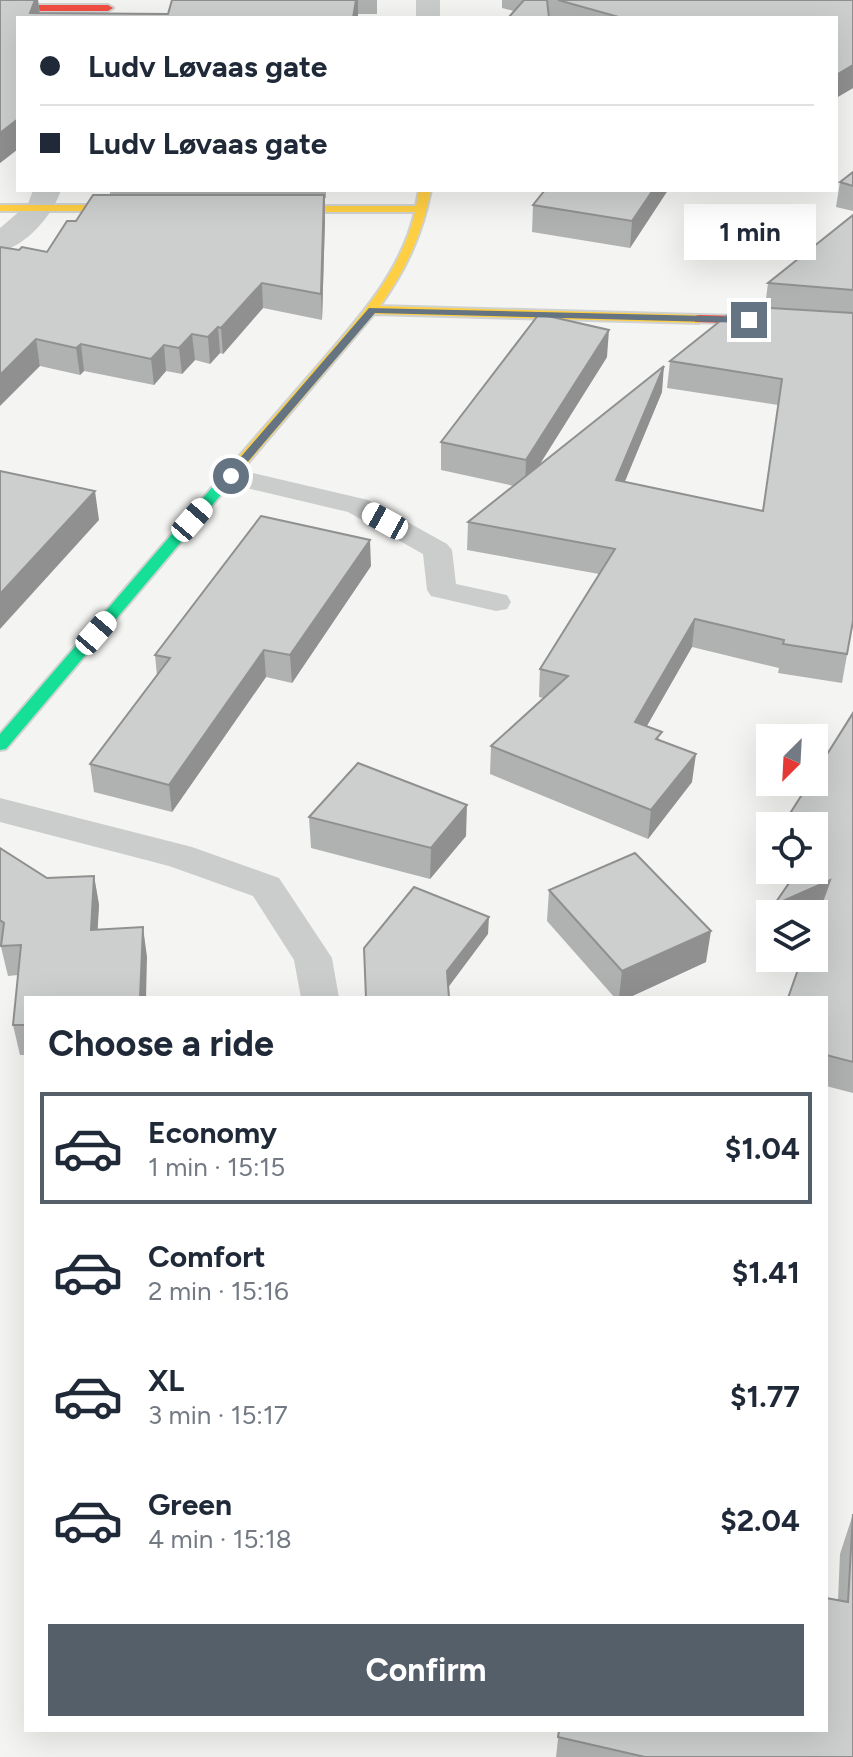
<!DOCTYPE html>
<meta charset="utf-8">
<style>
:root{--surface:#fff;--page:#f2f2f3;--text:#1f2937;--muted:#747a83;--line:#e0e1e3;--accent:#555f6a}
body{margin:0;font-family:Figtree,sans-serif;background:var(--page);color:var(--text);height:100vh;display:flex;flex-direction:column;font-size:30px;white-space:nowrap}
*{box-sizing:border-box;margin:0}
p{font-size:26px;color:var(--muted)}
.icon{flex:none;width:44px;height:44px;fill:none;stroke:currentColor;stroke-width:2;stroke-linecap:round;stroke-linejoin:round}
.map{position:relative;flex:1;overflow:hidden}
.details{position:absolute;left:24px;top:996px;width:804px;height:736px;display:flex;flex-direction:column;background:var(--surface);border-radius:0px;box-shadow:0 8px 32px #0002}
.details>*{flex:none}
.hud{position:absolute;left:16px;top:16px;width:822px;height:176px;border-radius:0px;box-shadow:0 8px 32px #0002;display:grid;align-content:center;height:176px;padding:0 24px;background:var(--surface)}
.needle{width:52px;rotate:204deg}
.buttons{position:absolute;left:756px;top:724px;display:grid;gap:16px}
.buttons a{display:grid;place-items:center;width:72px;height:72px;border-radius:0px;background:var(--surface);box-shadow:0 8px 32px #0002;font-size:40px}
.end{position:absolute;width:36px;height:36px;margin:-18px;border:10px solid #647482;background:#fff;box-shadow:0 0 0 4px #fff}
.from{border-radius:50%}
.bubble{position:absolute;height:56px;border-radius:0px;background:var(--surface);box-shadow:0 8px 32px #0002;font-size:26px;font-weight:700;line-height:56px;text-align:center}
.car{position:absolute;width:24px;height:48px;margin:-24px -12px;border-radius:10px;box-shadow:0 0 6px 2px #0007;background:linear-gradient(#fff 24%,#345 0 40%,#fff 0 76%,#345 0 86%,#fff 0)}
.hud b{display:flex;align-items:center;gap:28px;height:76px;font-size:30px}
.hud b+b{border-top:2px solid var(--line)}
.hud i{width:20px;height:20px;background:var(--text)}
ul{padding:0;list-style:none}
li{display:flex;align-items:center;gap:24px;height:112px;margin:0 16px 12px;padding:0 8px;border:4px solid transparent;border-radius:0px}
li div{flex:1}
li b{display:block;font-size:30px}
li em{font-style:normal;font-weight:700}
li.on{border-color:var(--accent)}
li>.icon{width:72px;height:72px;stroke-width:1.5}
h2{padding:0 24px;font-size:36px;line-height:96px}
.action{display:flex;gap:16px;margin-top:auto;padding:16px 24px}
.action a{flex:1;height:92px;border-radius:0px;background:var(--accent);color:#fff;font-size:32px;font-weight:700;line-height:92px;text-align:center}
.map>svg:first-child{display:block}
</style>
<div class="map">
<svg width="853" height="1757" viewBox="0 0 853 1757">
<rect width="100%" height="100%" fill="#f4f4f2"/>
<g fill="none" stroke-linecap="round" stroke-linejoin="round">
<!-- fast casing -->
<g stroke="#d0d2d2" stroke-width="4">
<path id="fast" d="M220,483l7,4 -2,3 -219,259 -6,1v-16l215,-250z"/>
</g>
<!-- slow casing -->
<g stroke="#d0d2d2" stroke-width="4">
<g id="slow">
<path d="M419,190h12c-9,44 -24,78 -51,116l319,9 6,4 -6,4 -325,-9 -149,176h-10v-6c31,-36 62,-71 93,-107 42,-49 92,-100 107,-165h-149l-6,-3 6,-3h150z"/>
<path d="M0,205h145l6,3 -6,3h-145z"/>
</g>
</g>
<!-- jam casing -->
<g stroke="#d0d2d2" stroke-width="4">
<g id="jam">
<path d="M0,5h108l5,3 -5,3h-108z"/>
<path d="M699,315l81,2 73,7v8l-73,-7 -85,-3v-6z"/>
</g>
</g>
<!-- lane -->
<g fill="#cbcdcd" fill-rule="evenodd">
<path d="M231,468l137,32 79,44 5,6 4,34 51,11 4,7 -4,7 -11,2 -65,-15 -4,-6 -4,-36 -75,-42 -127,-30 -4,-6 4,-6z"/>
<path d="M0,798l192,49 87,31 53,80 7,40h-38l-7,-38 -41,-64 -84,-30 -169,-44z"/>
</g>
<!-- street -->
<g fill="#cbcdcd" fill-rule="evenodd">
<rect x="416" y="0" width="24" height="18"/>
<path d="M33,190h28c-8,25 -34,55 -61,62v-24l28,-24z"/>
</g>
<!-- fast -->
<use href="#fast" fill="#16e098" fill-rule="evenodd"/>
<!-- slow -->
<use href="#slow" fill="#ffcf43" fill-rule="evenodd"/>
<!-- jam -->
<use href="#jam" fill="#f24e42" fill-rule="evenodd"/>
</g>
<!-- wall -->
<g fill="#b0b1b1">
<path d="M0,0h38l2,13 128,1 4,-14h205v14h-19v4h-340v131l-18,14z"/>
<path d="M502,0h351v88l-17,10v-80h-328l6,-7 -12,-3z"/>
<path d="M853,172v39l-17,-4 4,-25z"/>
<path d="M110,190h216v8h-1v22l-3,100 -59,-12 -40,46 -3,-1 -10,11 -15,-4 -13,14 -16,-3 -12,14 -70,-14 -4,4 -40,-9 -21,-116 28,2 29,-31 34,-26z"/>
<path d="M668,190l-38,58 -98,-16 1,-27z"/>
<path d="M853,215v406l-11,62 -64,-10 1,-5 -87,-21 -45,79 14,15 31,41 -44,57 -158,-65 1,-28 52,-48 -4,-1 1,-28 59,-95 -132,-24 1,-28 46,-36 -73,-16v-28l166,-85 -68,108 123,-73 -38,90 139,29 15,-106 -111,-17 3,-27 95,-54 3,-24z"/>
<path d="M371,566l-79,117 -26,-6 -94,135 -78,-20 -4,-28 67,-88 -2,-21z"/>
<path d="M853,713v380l-27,-7v-88l-8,-87 -6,3h-39l1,-9 22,-31 -11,-4h29z"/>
<path d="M309,817l157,19 -36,43 -119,-31z"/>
<path d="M0,848l47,30 47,-2 5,29 -2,25 50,27 -121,41v57h-6l-7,-30 5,-50 -10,1 -7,-29 -1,-1z"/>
<path d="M549,890l157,72 -78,36h-13l-68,-77z"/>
<path d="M853,1514v243h-297l3,-27 279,-130 2,-46z"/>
</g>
<!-- shaded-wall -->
<g fill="#909090">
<path d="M35,0h3l2,18 -10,-5z"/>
<path d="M356,0h2v18h-5z"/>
<path d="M853,65v23l-17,10v-23z"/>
<path d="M18,119v30l-18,14v-30z"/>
<path d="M653,190h15l-38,58 2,-27z"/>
<path d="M324,195l1,25 -3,100 -1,-26z"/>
<path d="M262,283l1,25 -40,46 -2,-26z"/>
<path d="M218,327l2,26 -10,11 -2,-27z"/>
<path d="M609,330l-2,27 -82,131 1,-28z"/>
<path d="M192,334l3,26 -13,14 -3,-26z"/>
<path d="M36,339l4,27 -40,40v-31z"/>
<path d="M81,344l3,27 -4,4 -4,-27z"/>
<path d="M164,345l2,26 -12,14 -3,-26z"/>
<path d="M664,366l-2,26 -48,116 2,-28z"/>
<path d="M95,491l4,29 -99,109v-35z"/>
<path d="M370,540l1,26 -79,117 -2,-28z"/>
<path d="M695,619l-3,28 -59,103 2,-28z"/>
<path d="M264,650l2,27 -94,135 -3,-27z"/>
<path d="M696,754l-4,28 -44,57 3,-29z"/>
<path d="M467,805l-1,31 -36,43 1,-31z"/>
<path d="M94,876l5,29 -3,55 -5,-30z"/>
<path d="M830,880l-6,29 -12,5h-39l1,-9z"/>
<path d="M489,917l-1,17 -41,55v-18z"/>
<path d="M143,927l4,30 -1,41h-6z"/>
<path d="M711,931l-5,31 -78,36h-9l3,-27z"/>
</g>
<!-- building -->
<g fill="#cdcece" stroke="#909090" stroke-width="2">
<path d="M0,0h35l-5,13 138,1 4,-14h184l-3,18h-335v101l-18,14z"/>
<path d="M524,0h23l2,18h-41z"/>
<path d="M558,0h295v65l-17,10v-57h-214z"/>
<path d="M853,172v14l-13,-4z"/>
<path d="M545,190h108l-21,31 -99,-16z"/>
<path d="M93,195h231l-3,99 -59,-11 -41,45 -3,-1 -10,10 -16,-3 -13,14 -15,-3 -13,14 -70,-15 -5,4 -40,-9 -36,36v-128l19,3 3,-3 25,5 20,-31h9z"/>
<path d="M853,215v75l-85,-7z"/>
<path d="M739,306l114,7v308l-6,33 -64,-10 1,-4 -89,-21 -60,103 27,10 -6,7 40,15 -45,56 -160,-64 77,-70 -28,-7 75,-120 -147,-27 196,-156 -48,114 147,31 19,-132 -112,-18z"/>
<path d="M539,314l70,16 -83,130 -85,-18z"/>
<path d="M0,471l95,20 -95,103z"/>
<path d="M261,516l109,24 -80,115 -26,-5 -95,135 -79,-21 80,-106 -15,-3z"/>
<path d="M853,713v349l-27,-7v-57h-38l14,-40h12v-34l16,-44 -56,25 24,-35h16v-44h-32l28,-44h4v-7z"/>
<path d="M358,763l109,42 -36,43 -122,-31z"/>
<path d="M0,848l47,30 47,-2 -3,54 52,-3 -3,71h-114v27h-13l8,-80 -20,1 3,-23 -4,-3z"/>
<path d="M635,853l76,78 -89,40 -73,-81z"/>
<path d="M414,887l75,30 -42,54 2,27h-83l-2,-50z"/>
<path d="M853,1514v243h-208l-87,-20 1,-7h267v-132l22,4z"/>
</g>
<!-- route -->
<path fill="#647482" d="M369,308l380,9 5,3 -5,3 -374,-10 -141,165h-7v-5z"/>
</svg>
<div class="buttons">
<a><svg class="needle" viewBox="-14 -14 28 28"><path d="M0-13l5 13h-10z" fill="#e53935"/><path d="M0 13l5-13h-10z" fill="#747a83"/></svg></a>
<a><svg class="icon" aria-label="locate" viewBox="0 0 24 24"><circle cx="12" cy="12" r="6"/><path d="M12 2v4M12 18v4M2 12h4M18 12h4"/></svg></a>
<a><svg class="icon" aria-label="layers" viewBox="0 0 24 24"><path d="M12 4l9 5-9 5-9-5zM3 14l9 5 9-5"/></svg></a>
</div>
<i class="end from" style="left:231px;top:476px"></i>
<i class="end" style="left:749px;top:320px"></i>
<div class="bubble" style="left:684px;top:204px;width:132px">1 min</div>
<i class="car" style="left:192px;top:520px;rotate:41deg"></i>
<i class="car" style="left:385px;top:521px;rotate:299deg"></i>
<i class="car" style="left:96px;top:633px;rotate:41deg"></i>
<div class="hud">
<b><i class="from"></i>Ludv Løvaas gate</b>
<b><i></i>Ludv Løvaas gate</b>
</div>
<section class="details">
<h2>Choose a ride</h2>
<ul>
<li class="on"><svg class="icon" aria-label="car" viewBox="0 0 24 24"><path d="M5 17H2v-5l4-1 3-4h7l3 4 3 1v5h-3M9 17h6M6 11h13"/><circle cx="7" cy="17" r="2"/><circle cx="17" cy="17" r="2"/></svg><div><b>Economy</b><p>1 min · 15:15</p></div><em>$1.04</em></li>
<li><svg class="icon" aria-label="car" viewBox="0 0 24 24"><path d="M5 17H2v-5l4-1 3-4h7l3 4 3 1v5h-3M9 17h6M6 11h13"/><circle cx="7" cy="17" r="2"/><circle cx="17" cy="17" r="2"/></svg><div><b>Comfort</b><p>2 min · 15:16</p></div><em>$1.41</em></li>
<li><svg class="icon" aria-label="car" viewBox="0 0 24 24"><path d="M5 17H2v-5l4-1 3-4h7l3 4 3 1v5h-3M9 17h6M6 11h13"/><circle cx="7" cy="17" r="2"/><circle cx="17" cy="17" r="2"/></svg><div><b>XL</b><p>3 min · 15:17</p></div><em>$1.77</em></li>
<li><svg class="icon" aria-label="car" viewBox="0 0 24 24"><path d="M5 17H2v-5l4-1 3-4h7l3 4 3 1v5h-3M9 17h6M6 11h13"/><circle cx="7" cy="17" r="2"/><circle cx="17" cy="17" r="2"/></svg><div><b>Green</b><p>4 min · 15:18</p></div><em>$2.04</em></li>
</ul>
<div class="action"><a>Confirm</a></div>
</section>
</div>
